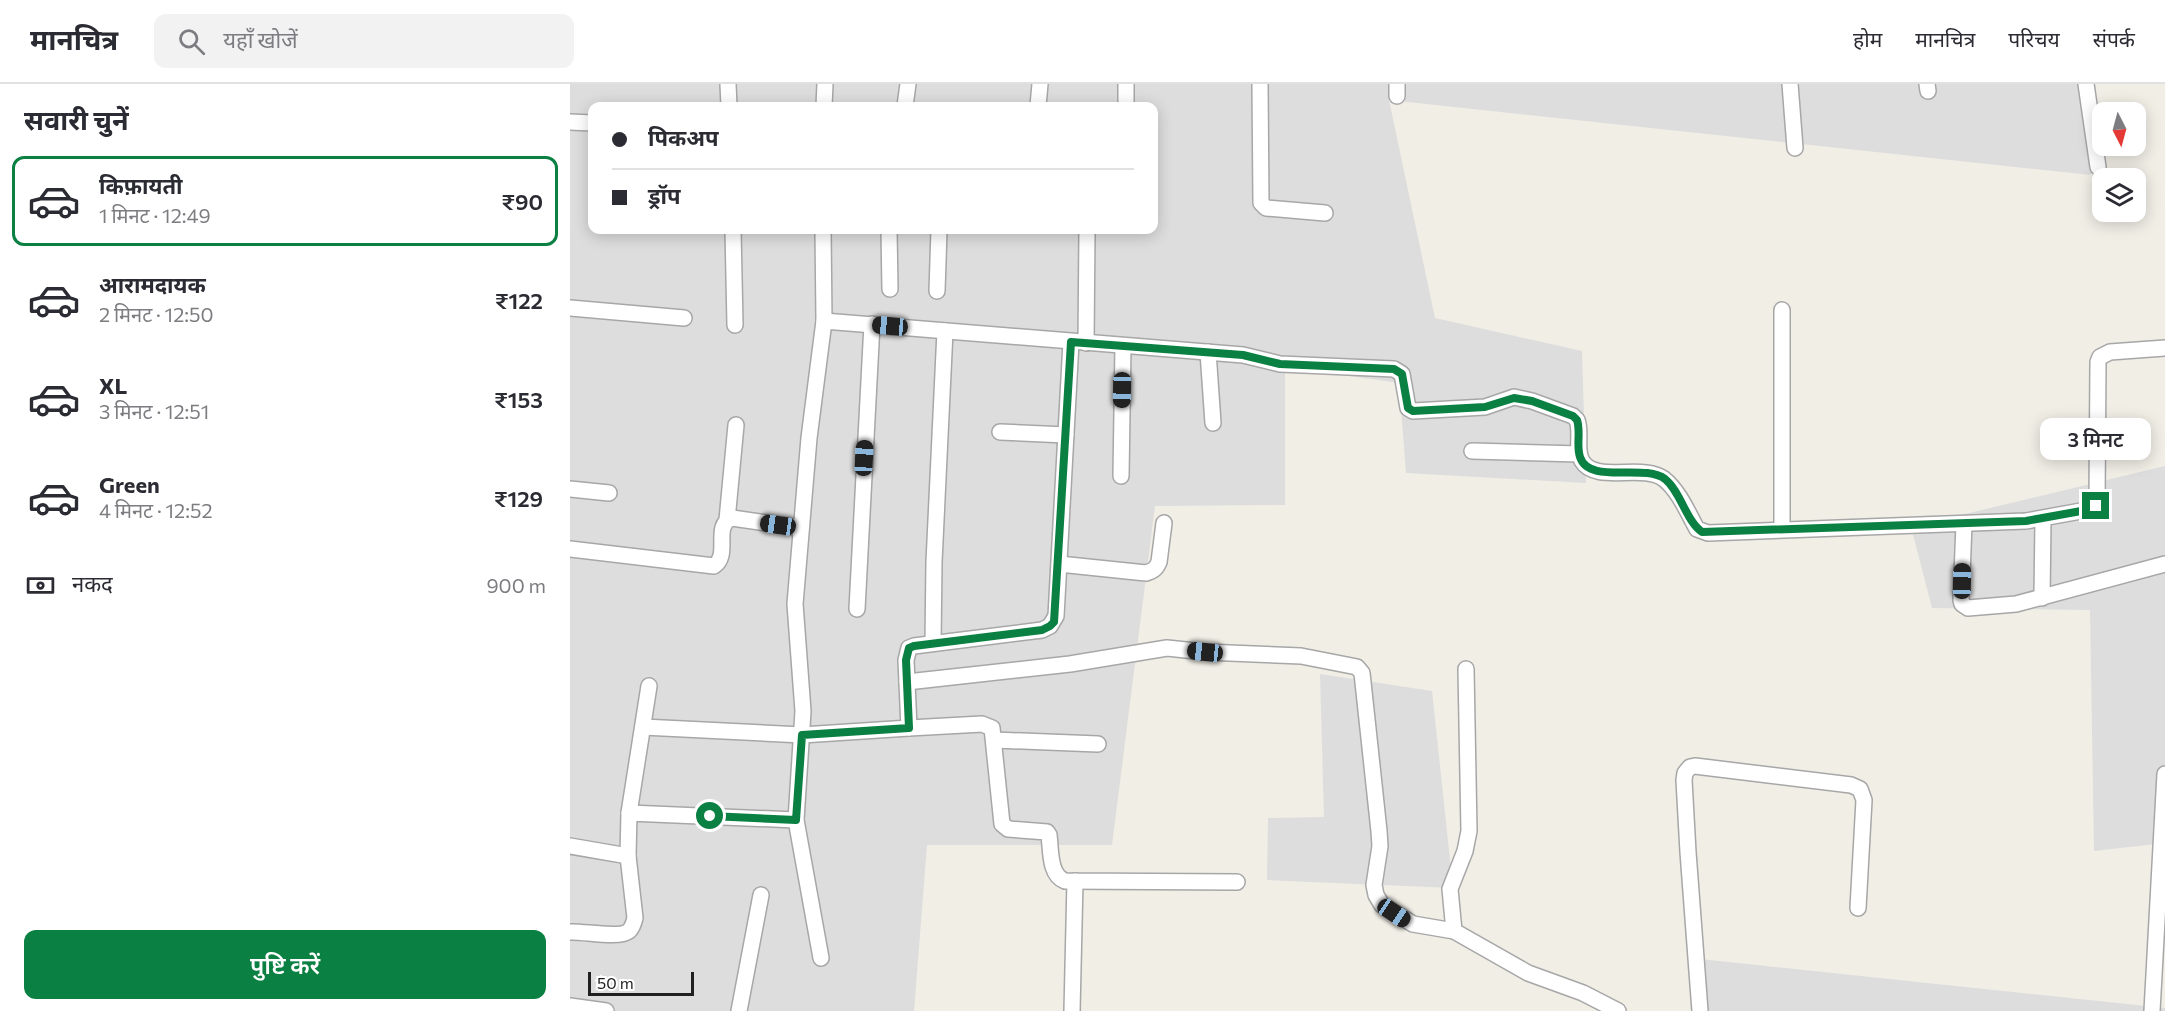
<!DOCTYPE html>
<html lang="hi">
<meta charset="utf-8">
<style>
:root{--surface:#fff;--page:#f2f2f3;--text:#2b2b33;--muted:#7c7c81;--line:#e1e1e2;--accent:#0b8043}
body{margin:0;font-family:Commissioner,"Noto Sans Devanagari",sans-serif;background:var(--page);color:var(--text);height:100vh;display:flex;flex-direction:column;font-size:22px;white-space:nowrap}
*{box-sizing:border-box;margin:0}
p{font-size:20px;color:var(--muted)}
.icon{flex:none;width:33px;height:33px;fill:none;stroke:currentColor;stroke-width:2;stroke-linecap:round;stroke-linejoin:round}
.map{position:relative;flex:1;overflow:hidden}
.side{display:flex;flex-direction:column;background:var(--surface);width:570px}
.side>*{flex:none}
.guide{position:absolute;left:18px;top:18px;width:570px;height:132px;border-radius:12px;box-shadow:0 3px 15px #0003;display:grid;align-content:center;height:132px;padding:0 24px;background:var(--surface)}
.needle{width:39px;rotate:174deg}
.tools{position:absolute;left:1522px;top:18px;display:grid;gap:12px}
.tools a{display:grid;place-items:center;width:54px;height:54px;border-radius:12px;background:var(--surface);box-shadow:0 3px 15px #0003;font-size:30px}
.scale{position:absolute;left:18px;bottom:15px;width:106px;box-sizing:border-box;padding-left:6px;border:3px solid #202020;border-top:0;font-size:16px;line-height:21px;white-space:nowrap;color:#202020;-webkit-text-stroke:4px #fff;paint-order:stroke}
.end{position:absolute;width:27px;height:27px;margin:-14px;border:8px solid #0b8043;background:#fff;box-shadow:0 0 0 3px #fff}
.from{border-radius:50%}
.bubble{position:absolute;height:42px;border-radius:12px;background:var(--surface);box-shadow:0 3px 15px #0003;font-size:20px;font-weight:600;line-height:42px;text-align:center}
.car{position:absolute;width:18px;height:36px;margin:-18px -9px;border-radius:8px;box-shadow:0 0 4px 2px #0007;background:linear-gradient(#222 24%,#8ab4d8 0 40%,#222 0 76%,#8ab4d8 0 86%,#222 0)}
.guide b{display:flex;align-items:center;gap:21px;height:57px;font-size:22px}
.guide b+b{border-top:2px solid var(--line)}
.guide i{width:15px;height:15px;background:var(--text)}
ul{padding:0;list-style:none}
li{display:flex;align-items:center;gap:18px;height:90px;margin:0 12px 9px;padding:0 12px;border:3px solid transparent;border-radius:12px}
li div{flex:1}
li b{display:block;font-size:22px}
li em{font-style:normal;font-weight:600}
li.selected{border-color:var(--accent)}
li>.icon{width:54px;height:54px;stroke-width:1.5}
h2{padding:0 24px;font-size:27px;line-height:72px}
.pay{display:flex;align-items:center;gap:15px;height:66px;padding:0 24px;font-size:22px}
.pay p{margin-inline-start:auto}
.action{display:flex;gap:12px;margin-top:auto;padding:12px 24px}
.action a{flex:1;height:69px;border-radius:12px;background:var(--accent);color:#fff;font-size:24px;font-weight:600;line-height:69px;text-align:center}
header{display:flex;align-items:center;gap:36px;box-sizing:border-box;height:84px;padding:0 30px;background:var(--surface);border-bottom:2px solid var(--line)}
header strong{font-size:28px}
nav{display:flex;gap:33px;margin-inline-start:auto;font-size:21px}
.search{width:420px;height:54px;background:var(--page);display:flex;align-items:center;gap:15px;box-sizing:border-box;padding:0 21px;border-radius:12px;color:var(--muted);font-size:22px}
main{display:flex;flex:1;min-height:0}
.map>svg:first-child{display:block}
</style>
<header>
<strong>मानचित्र</strong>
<div class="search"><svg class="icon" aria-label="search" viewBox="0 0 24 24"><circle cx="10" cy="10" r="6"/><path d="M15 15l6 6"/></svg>यहाँ खोजें</div>
<nav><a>होम</a><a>मानचित्र</a><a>परिचय</a><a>संपर्क</a></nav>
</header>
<main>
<section class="side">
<h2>सवारी चुनें</h2>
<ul>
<li class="selected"><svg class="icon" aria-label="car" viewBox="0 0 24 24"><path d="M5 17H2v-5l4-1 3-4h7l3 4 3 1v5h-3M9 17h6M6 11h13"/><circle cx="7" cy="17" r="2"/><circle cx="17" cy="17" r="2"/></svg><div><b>किफ़ायती</b><p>1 मिनट · 12:49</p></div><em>₹90</em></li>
<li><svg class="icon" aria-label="car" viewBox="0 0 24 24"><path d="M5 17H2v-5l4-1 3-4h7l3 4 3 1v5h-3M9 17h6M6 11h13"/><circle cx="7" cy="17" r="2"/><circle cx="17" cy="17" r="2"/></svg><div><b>आरामदायक</b><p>2 मिनट · 12:50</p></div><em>₹122</em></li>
<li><svg class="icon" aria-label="car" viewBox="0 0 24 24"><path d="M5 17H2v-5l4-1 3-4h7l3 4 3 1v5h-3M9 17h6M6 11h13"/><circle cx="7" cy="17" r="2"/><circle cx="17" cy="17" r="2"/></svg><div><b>XL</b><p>3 मिनट · 12:51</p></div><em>₹153</em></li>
<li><svg class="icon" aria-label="car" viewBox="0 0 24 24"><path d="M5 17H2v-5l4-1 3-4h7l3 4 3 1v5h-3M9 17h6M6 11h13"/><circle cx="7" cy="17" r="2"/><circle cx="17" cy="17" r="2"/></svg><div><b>Green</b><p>4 मिनट · 12:52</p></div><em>₹129</em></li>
</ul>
<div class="pay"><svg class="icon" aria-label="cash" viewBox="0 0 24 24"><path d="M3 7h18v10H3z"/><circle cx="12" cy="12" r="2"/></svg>नकद<p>900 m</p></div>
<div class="action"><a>पुष्टि करें</a></div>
</section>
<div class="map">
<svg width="1595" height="927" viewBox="0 0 1595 927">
<rect width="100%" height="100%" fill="#f1eee6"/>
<!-- residential -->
<g fill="#dedddd" fill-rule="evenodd">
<path d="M0,0h1510l11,91 -702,-75 46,218 147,33 4,132 -180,-10 -7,-90 -114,-16v138l-130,1 -43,339h-185l-13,166h-344zM22,22h562v124h-562z"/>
<path d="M1595,382v377l-71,8 -4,-241 -158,-2 -21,-81z"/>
<path d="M750,590l112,17 21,197 -186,-8 1,-62 56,-1z"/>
<path d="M1121,874l474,50v3h-469z"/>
</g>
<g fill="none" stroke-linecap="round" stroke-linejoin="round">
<!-- minor casing -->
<g stroke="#a7a7a7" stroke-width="18">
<g id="minor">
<path d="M158,0l1,22"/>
<path d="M690,0l1,119 5,5 59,5"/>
<path d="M827,0v12"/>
<path d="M1220,0l5,64"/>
<path d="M1357,0l1,7"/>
<path d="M1516,0l12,83"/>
<path d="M254,22l1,-22"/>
<path d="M335,22l3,-22"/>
<path d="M468,22l2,-22"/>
<path d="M556,22v-22"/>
<path d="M0,38l22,1"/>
<path d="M163,146l2,95"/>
<path d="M319,146l1,59"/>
<path d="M367,207l2,-61"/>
<path d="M0,224l114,10"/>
<path d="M1212,226v219"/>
<path d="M254,237l419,34 37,9 114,5 8,5 6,34 5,3 72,-4 29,-10 18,4 41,15 4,4c5,13 -2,29 5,41 14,23 61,2 82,18 15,12 24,34 33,50l11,4 318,-12 66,-12 5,-7 1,-140 2,-5 10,-5 55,-4"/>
<path d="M516,259l1,-113"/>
<path d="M638,268l5,71"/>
<path d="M430,348l66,3"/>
<path d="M902,367l107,3"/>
<path d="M551,392l2,-130"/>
<path d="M0,405l39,4"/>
<path d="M157,436l9,-95"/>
<path d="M1394,440l-3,76 1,4 6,4 48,-4 149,-40"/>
<path d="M0,465l144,17c17,-11 -2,-41 18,-48l69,10"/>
<path d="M489,480l87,9c7,-2 10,-4 13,-11l5,-39"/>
<path d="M1472,514l1,-79"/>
<path d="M287,525l15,-285"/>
<path d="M363,559l1,-81 11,-231"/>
<path d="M337,598l163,-18 97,-16 38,4 96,4 56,11 5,6 17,158 1,15 -6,39 2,10 6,10 31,19 41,7 74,42 55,20 35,18"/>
<path d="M73,643l159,8 107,-7 -3,-68 3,-12 5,-2 128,-16 8,-4 6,-10 15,-274"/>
<path d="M339,644l73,-4 10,4 10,96 6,5 39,3 2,3c2,15 0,40 16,46l172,1"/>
<path d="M424,656l104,4"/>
<path d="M59,729l20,-127"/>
<path d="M0,762l58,10"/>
<path d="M884,847l-4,-42 15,-38 4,-20 -3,-162"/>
<path d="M0,848c13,-1 49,7 59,-1 3,-3 5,-9 6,-13l-7,-62 1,-43 167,7"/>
<path d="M251,874l-25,-138 7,-109 -8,-107 14,-166 15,-117 -1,-91"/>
<path d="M0,922l36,5"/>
<path d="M169,927l22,-116"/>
<path d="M502,927l3,-130"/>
<path d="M1130,927l-12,-159 -4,-72 1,-7 5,-6 5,-1 156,19 9,4 4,11 -6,108"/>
<path d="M1582,927l13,-237"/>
</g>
</g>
<!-- minor -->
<use href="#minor" stroke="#fff" stroke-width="15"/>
</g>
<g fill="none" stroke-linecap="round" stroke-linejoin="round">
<!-- route -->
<path stroke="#0b8043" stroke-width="8" d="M140,732l86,4 6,-85 107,-7 -3,-68 3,-12 5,-2 128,-16 8,-4 4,-4 17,-280 172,13 37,9 114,5 8,5 6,34 5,3 72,-4 29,-9 18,3 41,15 4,4c4,12 -1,25 3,37 9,28 64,6 85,22 16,13 21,42 37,53l324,-11 66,-12 4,-3"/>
</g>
</svg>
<div class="tools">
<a><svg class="needle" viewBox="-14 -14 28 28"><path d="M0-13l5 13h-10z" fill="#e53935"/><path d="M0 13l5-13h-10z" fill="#7c7c81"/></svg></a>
<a><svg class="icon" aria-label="layers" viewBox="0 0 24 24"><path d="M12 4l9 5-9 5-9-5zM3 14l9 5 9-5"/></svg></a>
</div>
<div class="scale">50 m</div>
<i class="end from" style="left:140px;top:732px"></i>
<i class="end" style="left:1526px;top:422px"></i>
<div class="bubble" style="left:1470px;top:334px;width:111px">3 मिनट</div>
<i class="car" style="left:320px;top:242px;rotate:275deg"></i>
<i class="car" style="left:552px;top:306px;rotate:181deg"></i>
<i class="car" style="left:294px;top:374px;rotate:3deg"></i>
<i class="car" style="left:208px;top:441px;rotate:278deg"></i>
<i class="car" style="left:1392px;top:497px;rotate:1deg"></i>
<i class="car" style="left:635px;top:568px;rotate:276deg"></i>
<i class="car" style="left:824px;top:829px;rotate:124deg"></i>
<div class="guide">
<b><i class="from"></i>पिकअप</b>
<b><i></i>ड्रॉप</b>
</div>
</div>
</main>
